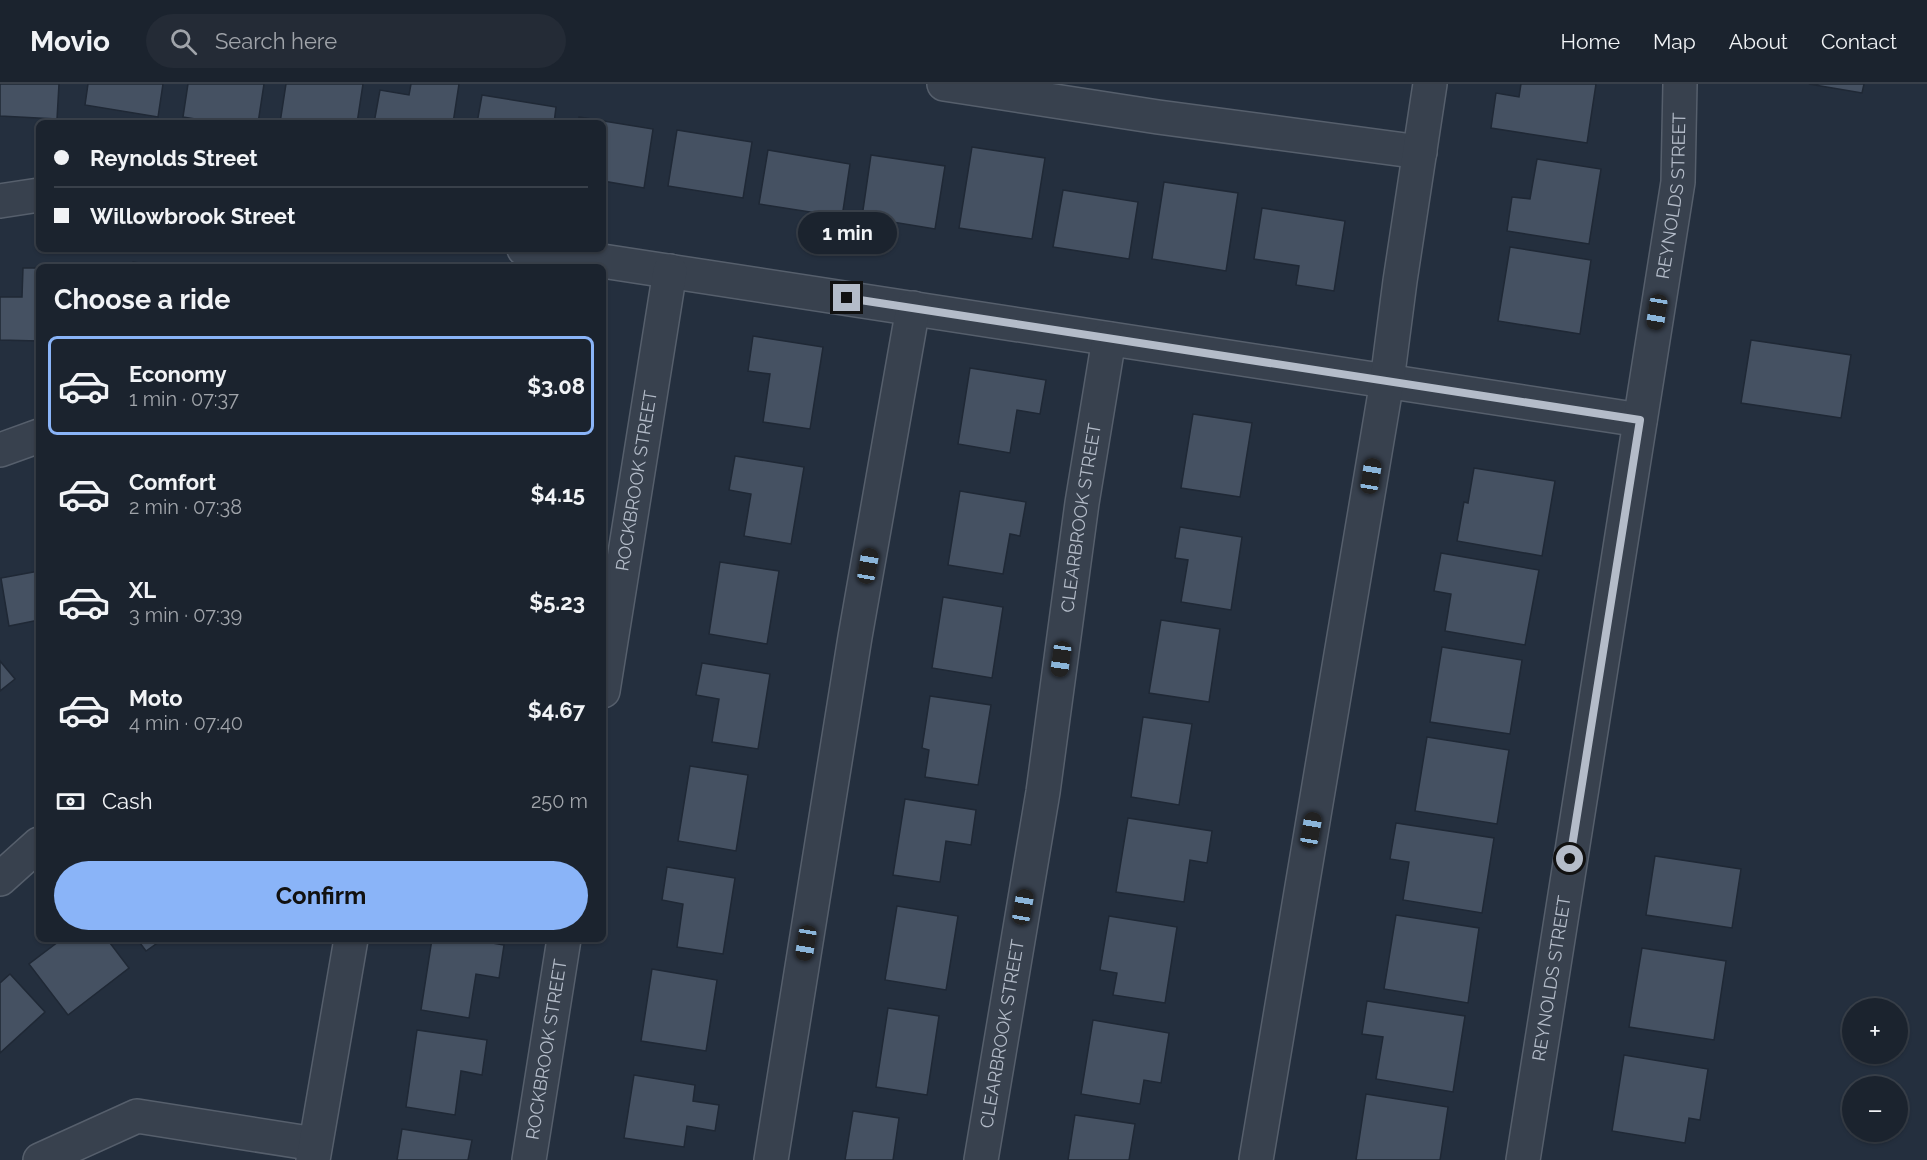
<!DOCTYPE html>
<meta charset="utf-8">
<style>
:root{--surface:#1b232e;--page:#242b36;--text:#f1f3f6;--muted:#a0a4aa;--line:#39404a;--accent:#8ab4f8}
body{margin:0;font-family:Raleway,sans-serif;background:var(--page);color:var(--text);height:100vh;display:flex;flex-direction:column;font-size:22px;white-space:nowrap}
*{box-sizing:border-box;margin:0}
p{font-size:20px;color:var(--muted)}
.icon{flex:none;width:33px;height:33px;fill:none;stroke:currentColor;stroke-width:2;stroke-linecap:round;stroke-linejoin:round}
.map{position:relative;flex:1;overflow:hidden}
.sheet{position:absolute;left:36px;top:180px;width:570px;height:678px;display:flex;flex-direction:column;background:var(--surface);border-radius:9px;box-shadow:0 2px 4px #0004,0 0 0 2px var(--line)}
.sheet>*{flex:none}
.banner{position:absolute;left:36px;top:36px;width:570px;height:132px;border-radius:9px;box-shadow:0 2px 4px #0004,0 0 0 2px var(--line);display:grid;align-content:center;height:132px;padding:0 18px;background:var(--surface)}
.buttons{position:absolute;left:1842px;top:914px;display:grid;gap:12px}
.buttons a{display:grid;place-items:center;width:66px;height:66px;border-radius:50%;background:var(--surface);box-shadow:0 2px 4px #0004,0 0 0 2px var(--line);font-size:30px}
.end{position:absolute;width:27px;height:27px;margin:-14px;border:8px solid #b4bcc9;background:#111;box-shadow:0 0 0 3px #111}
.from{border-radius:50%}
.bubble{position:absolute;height:42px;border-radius:21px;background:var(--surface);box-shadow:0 2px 4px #0004,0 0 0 2px var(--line);font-size:20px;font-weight:700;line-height:42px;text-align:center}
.car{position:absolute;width:18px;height:36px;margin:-18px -9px;border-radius:8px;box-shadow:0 0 4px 2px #0007;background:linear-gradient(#222 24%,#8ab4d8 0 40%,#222 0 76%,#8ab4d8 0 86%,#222 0)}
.banner b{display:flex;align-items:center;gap:21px;height:57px;font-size:22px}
.banner b+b{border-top:2px solid var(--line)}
.banner i{width:15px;height:15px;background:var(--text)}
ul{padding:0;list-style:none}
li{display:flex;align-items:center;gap:18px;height:99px;margin:0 12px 9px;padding:0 6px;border:3px solid transparent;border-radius:9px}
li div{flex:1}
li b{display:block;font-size:22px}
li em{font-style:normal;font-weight:700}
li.current{border-color:var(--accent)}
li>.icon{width:54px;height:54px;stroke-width:1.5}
h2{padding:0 18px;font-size:27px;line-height:72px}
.pay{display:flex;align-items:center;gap:15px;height:66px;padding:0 18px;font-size:22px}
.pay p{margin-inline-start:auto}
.primary-button{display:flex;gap:12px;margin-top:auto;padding:12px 18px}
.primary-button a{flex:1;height:69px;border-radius:36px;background:var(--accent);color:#111;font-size:24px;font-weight:700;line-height:69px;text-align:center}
header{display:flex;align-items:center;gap:36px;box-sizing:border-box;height:84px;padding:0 30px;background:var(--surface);border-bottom:2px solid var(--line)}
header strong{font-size:28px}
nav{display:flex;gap:33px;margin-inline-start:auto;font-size:21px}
.search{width:420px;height:54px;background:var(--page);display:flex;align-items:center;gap:15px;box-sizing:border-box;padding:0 21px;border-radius:33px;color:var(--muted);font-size:22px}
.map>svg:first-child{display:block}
</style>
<header>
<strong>Movio</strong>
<div class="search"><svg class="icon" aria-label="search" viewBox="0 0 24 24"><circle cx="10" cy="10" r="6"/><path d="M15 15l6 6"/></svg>Search here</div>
<nav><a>Home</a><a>Map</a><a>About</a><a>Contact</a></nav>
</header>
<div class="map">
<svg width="1927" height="1076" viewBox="0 0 1927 1076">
<rect width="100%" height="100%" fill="#242f3e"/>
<!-- building -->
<g fill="#455162" stroke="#1f2835" stroke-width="1.5">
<path d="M0,0h59l-2,35 -57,-3z"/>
<path d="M88,0h75l-5,33 -73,-12z"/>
<path d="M188,0h76l-6,39h-38l-37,-6z"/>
<path d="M286,0h77l-6,39h-77z"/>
<path d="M411,0h48l-6,39h-79l6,-33 29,5z"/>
<path d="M1521,0h75l-9,59 -96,-15 5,-35 23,4z"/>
<path d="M1809,0h55l-2,9z"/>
<path d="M482,11l74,12 -2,16h-77z"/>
<path d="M579,33l74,12 -9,59 -41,-7v-58h-25z"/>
<path d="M677,46l75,12 -9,56 -75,-12z"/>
<path d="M972,63l73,11 -13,81 -73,-11z"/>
<path d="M768,66l82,14 -8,53 -83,-13z"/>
<path d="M871,71l74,11 -10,63 -73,-12z"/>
<path d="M1537,75l64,10 -12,75 -82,-13 5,-34 18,2z"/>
<path d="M1164,98l74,11 -12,78 -74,-12z"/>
<path d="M1063,106l75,12 -9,57 -76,-12z"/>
<path d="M1262,124l83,13 -11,70 -38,-6 3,-19 -45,-7z"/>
<path d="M1510,163l81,13 -11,74 -82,-13z"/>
<path d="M133,178l32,5h-33z"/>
<path d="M23,184h16v73l-39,-1v-43h22z"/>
<path d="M753,252l70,11 -13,82 -47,-7 7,-48 -22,-3z"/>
<path d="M1751,256l100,15 -10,63 -100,-15z"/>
<path d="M970,284l76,12 -6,34 -23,-4 -7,43 -52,-9z"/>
<path d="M1193,330l59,9 -12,74 -59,-9z"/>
<path d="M735,372l69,11 -13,77 -47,-8 7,-42 -22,-4z"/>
<path d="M1474,384l81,13 -13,75 -85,-15 7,-39 4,1z"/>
<path d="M960,407l66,11 -6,34 -10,-2 -7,40 -55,-9z"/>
<path d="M1180,443l62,10 -11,73 -50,-8 7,-42 -13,-2z"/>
<path d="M1441,469l98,17 -14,75 -80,-14 6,-37 -17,-3z"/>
<path d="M720,478l59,9 -12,73 -58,-10z"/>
<path d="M39,487v49l-30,6 -8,-48z"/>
<path d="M943,513l60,10 -11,71 -60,-10z"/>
<path d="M1161,536l59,9 -11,73 -60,-9z"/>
<path d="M1442,563l80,13 -12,74 -80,-12z"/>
<path d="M0,577l15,18 -15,12z"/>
<path d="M702,579l68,11 -12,75 -46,-7 7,-43 -23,-4z"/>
<path d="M930,612l61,9 -13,80 -53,-8 4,-27 -7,-2z"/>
<path d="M1143,633l49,7 -13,81 -48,-8z"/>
<path d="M1427,653l82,13 -12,74 -82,-13z"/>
<path d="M690,682l58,9 -12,76 -58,-10z"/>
<path d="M905,715l71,11 -5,35 -25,-4 -6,41 -47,-7z"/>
<path d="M1128,734l84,13 -5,32 -17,-3 -6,42 -68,-10z"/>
<path d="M1396,739l98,15 -12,75 -79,-13 6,-38 -19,-3z"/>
<path d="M1655,772l86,13 -9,59 -86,-13z"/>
<path d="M667,783l68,11 -12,76 -46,-7 6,-43 -21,-4z"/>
<path d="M897,822l61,10 -12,74 -61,-10z"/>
<path d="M1396,831l83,13 -11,75 -84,-14z"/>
<path d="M1109,832l68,11 -12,76 -52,-8 4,-22 -17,-3z"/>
<path d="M62,855h45l22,29 -61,47 -39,-51z"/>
<path d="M137,855h26l-17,12z"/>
<path d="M432,855h37l35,6 -5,33 -23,-4 -7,44 -48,-8z"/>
<path d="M1642,864l84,13 -12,79 -85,-13z"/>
<path d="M652,885l65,11 -11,71 -65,-10z"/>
<path d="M10,890l35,38 -45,41v-70z"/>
<path d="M1367,917l98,15 -12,76 -77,-13 7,-42 -21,-3z"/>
<path d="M888,924l51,8 -12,79 -51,-8z"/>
<path d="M1093,936l76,13 -8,50 -17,-3 -4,24 -59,-10z"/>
<path d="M417,946l70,10 -5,35 -21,-4 -6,44 -49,-8z"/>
<path d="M1624,971l84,14 -8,51 -11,-2 -4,25 -73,-12z"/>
<path d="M634,991l61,10 -2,16 26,4 -4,26 -28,-5 -3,21 -60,-9z"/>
<path d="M1366,1010l82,13 -8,53h-84z"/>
<path d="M853,1027l46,7 -6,42h-48z"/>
<path d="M1075,1031l60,9 -6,36h-61z"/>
<path d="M402,1045l70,11 -4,20h-71z"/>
</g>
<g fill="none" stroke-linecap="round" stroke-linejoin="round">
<!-- minor casing -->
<g stroke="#565f6c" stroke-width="36">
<g id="minor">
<path d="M944,0l214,33 262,35"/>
<path d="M0,117l39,-6"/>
<path d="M524,165l1116,171"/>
<path d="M0,366l39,-14"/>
<path id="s1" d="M603,607l67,-420"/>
<path d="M0,795l39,-35"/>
<path d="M40,1076l97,-44 178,28"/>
<path d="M313,1076l38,-221"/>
<path id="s2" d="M529,1076l35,-221"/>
<path d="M771,1076l84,-523 58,-329"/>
<path id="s3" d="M981,1076l62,-368 39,-289 27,-164"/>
<path d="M1256,1076l131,-779 13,-100 30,-197"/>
<path id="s4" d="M1523,1076l155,-978 2,-98"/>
</g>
</g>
<!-- minor -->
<use href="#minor" stroke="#38414e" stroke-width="33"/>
</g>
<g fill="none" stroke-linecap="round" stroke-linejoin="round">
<!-- route -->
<path stroke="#b4bcc9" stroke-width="8" d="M847,214l793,122 -70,439"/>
</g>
<g text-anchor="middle" stroke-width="4.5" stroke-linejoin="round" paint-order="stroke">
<!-- street labels -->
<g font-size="18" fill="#b4bcc9" stroke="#1d2633">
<text dy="6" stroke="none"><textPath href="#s4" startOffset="976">REYNOLDS STREET</textPath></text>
<text dy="6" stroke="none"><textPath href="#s1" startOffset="213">ROCKBROOK STREET</textPath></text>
<text dy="6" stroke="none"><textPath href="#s3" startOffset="650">CLEARBROOK STREET</textPath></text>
<text dy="6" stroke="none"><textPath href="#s4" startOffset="184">REYNOLDS STREET</textPath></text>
<text dy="6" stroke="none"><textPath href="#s3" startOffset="128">CLEARBROOK STREET</textPath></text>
<text dy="6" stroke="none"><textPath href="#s2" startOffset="112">ROCKBROOK STREET</textPath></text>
</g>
</g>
</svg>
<div class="buttons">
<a>+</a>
<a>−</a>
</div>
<i class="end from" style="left:1570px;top:775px"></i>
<i class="end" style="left:847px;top:214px"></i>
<div class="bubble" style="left:798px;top:128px;width:99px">1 min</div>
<i class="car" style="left:1657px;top:228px;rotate:189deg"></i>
<i class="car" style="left:1371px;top:392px;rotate:9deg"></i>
<i class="car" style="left:868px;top:482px;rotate:10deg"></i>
<i class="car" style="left:1061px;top:575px;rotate:188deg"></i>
<i class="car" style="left:1311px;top:746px;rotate:10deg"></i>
<i class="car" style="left:1023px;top:823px;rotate:10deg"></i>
<i class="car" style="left:806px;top:859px;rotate:189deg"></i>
<div class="banner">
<b><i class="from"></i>Reynolds Street</b>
<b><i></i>Willowbrook Street</b>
</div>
<section class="sheet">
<h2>Choose a ride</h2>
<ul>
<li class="current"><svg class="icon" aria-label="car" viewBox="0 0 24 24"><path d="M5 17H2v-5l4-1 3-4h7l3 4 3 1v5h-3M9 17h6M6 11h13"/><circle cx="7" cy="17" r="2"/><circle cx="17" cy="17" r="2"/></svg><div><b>Economy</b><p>1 min · 07:37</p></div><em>$3.08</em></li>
<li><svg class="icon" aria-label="car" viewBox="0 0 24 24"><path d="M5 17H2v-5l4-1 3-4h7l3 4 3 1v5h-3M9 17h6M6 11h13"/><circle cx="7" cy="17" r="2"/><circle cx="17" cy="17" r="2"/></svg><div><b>Comfort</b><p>2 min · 07:38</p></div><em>$4.15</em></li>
<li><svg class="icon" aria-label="car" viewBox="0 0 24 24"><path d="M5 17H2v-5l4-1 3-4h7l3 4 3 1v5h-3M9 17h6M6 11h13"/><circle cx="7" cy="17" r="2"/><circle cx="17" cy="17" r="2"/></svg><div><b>XL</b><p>3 min · 07:39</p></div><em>$5.23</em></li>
<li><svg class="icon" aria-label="car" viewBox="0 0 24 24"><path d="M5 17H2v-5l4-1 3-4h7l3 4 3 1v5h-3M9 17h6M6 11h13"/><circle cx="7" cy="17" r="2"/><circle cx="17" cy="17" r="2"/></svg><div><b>Moto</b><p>4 min · 07:40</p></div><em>$4.67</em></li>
</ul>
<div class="pay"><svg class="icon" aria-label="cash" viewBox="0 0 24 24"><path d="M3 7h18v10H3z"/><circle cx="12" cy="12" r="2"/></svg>Cash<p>250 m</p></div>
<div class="primary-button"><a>Confirm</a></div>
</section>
</div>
